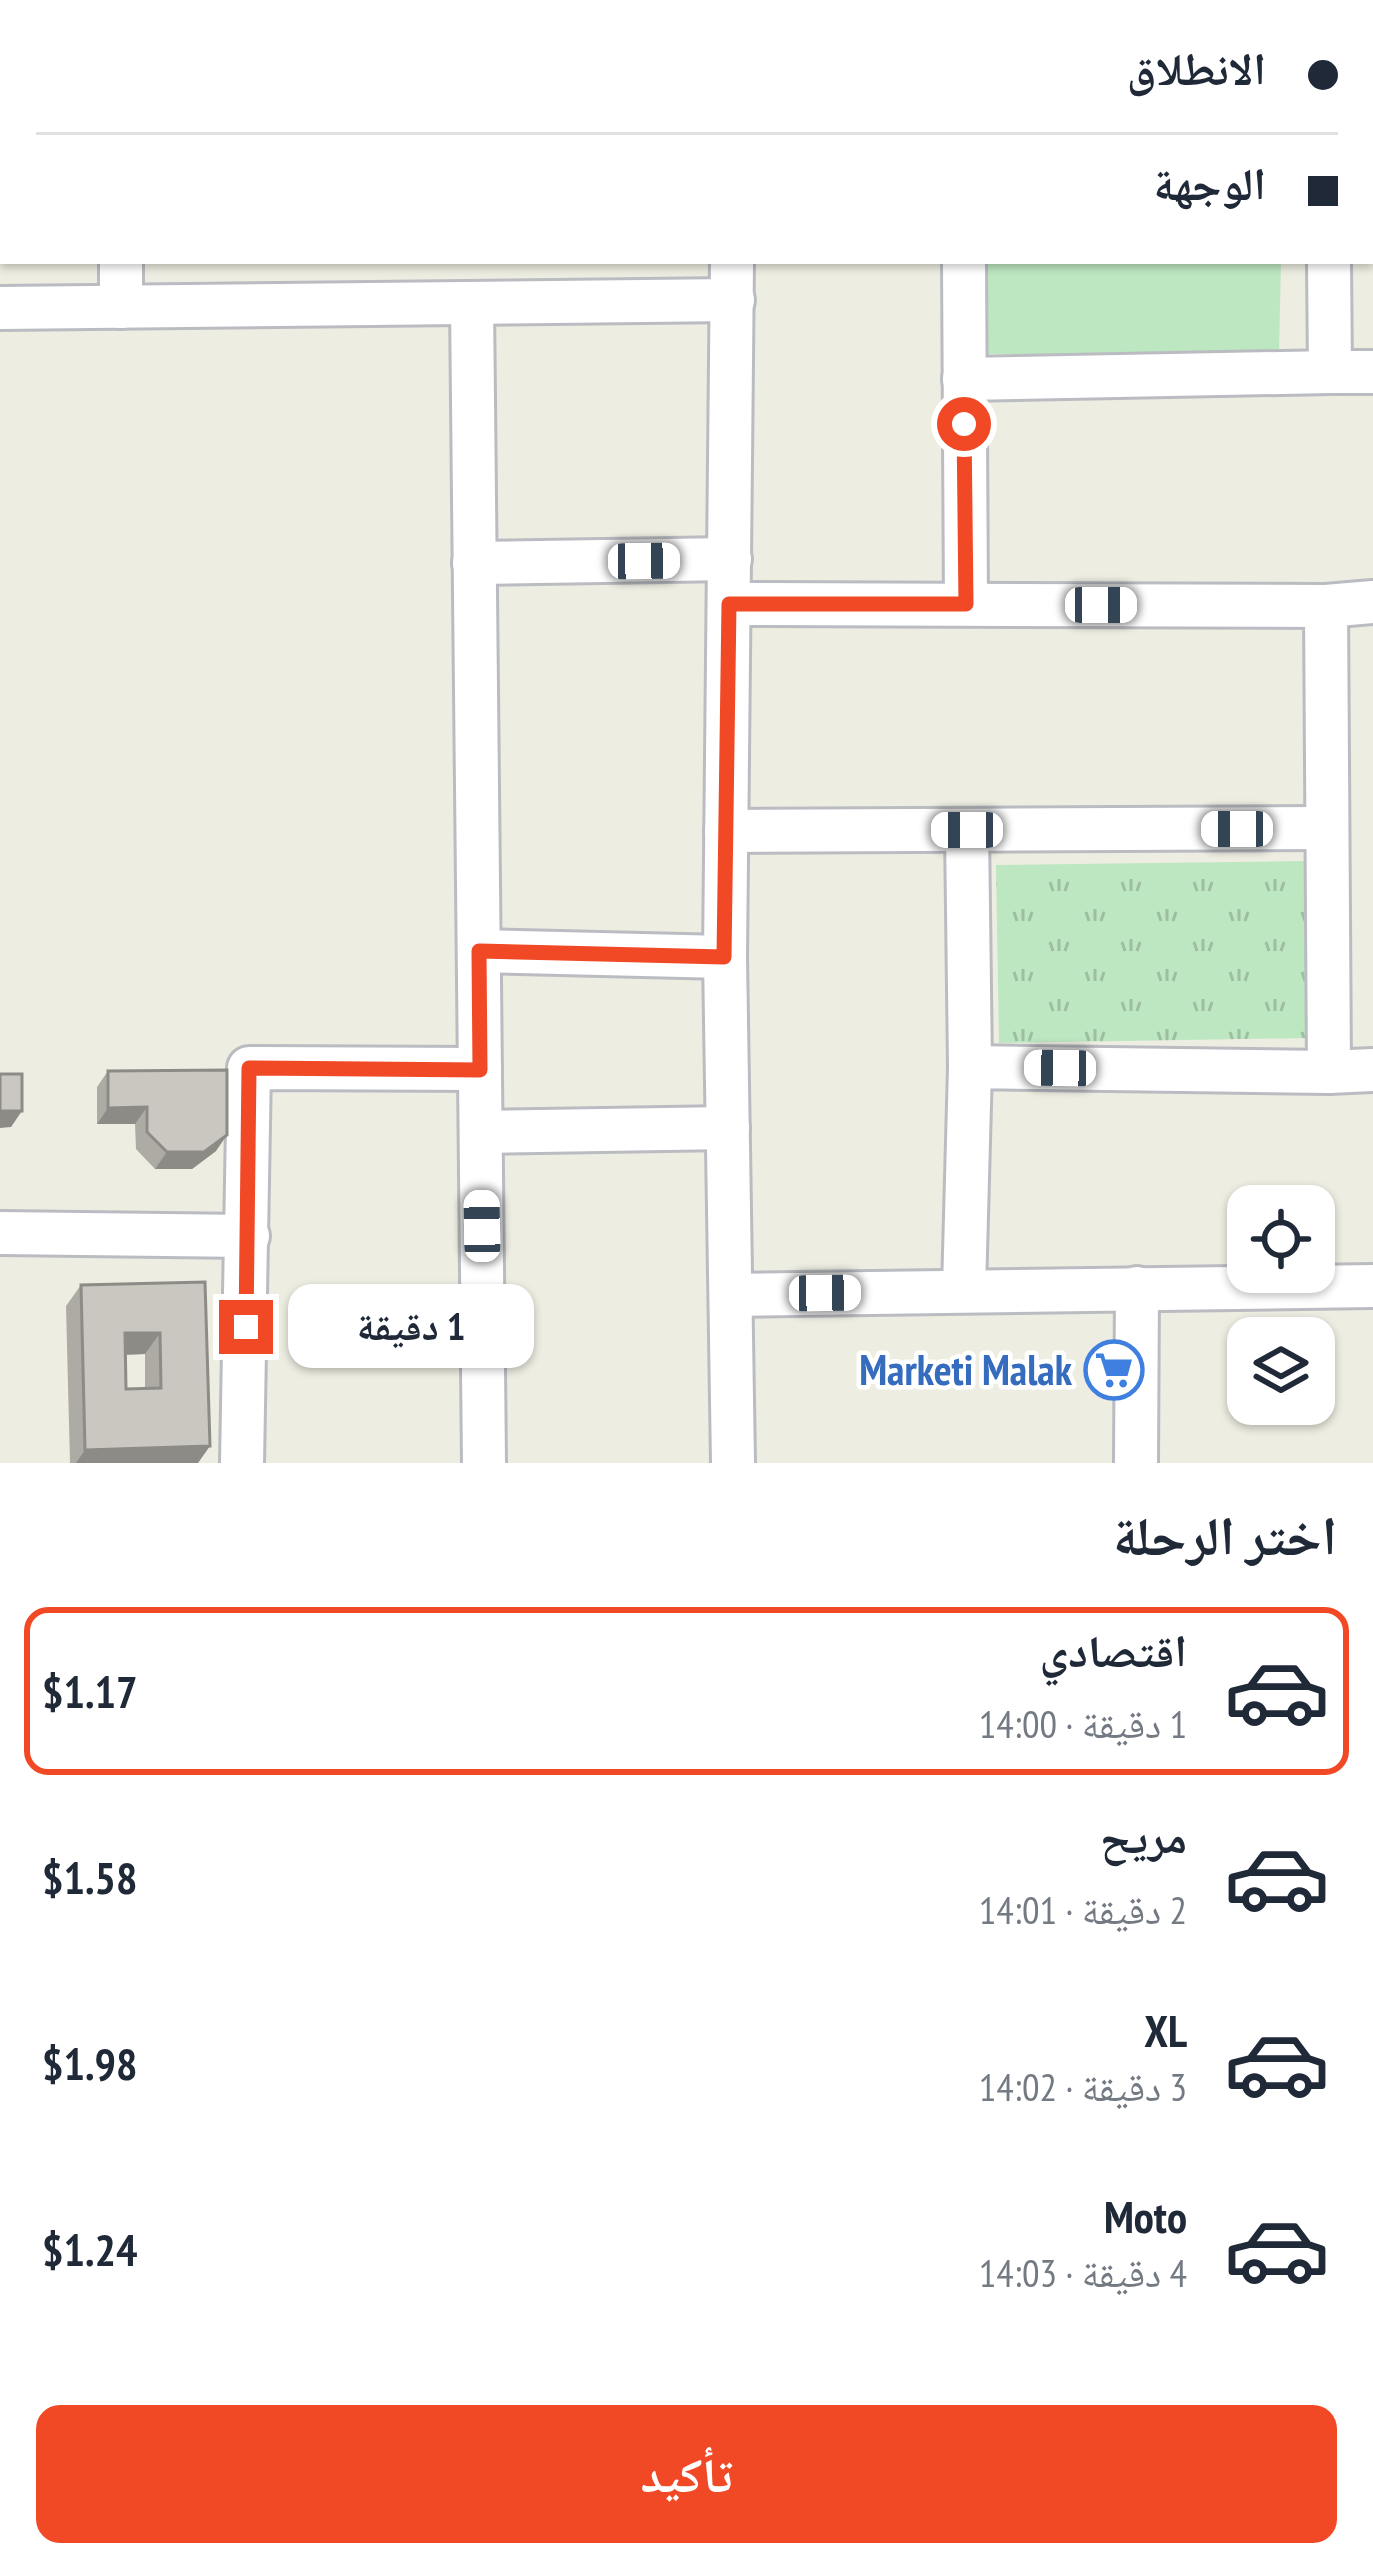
<!DOCTYPE html>
<html lang="ar">
<meta charset="utf-8">
<style>
:root{--surface:#fff;--page:#f6f6f7;--text:#1f2937;--muted:#747a83;--line:#e0e1e3;--accent:#f14926}
body{margin:0;font-family:"PT Sans Narrow","Noto Naskh Arabic",sans-serif;background:var(--page);color:var(--text);direction:rtl;height:100vh;display:flex;flex-direction:column;font-size:45px;white-space:nowrap}
*{box-sizing:border-box;margin:0}
p{font-size:39px;color:var(--muted)}
.icon{flex:none;width:66px;height:66px;fill:none;stroke:currentColor;stroke-width:2;stroke-linecap:round;stroke-linejoin:round}
.map{position:relative;height:1463px;overflow:hidden;direction:ltr}
.side{display:flex;flex-direction:column;background:var(--surface);flex:1}
.side>*{flex:none}
.banner{position:absolute;left:0px;top:0px;width:1374px;height:264px;box-shadow:0 3px 9px #0004;direction:rtl;display:grid;align-content:center;height:264px;padding:0 36px;background:var(--surface)}
.buttons{position:absolute;left:1227px;top:1185px;display:grid;gap:24px}
.buttons a{display:grid;place-items:center;width:108px;height:108px;border-radius:24px;background:var(--surface);box-shadow:0 3px 9px #0004;font-size:60px}
.end{position:absolute;width:54px;height:54px;margin:-27px;border:15px solid #f14926;background:#fff;box-shadow:0 0 0 6px #fff}
.from{border-radius:50%}
.bubble{position:absolute;height:84px;border-radius:24px;background:var(--surface);box-shadow:0 3px 9px #0004;font-size:39px;font-weight:800;line-height:84px;text-align:center;direction:rtl}
.car{position:absolute;width:36px;height:72px;margin:-36px -18px;border-radius:15px;box-shadow:0 0 9px 3px #0007;background:linear-gradient(#fff 24%,#345 0 40%,#fff 0 76%,#345 0 86%,#fff 0)}
.banner b{display:flex;align-items:center;gap:42px;height:114px;font-size:45px}
.banner b+b{border-top:3px solid var(--line)}
.banner i{width:30px;height:30px;background:var(--text)}
ul{padding:0;list-style:none}
li{display:flex;align-items:center;gap:36px;height:168px;margin:0 24px 18px;padding:0 12px;border:6px solid transparent;border-radius:24px}
li div{flex:1}
li b{display:block;font-size:45px}
li em{font-style:normal;font-weight:800}
li.current{border-color:var(--accent)}
li>.icon{width:108px;height:108px;stroke-width:1.5}
h2{padding:0 36px;font-size:54px;line-height:144px}
.primary-button{display:flex;gap:24px;margin-top:auto;padding:24px 36px}
.primary-button a{flex:1;height:138px;border-radius:24px;background:var(--accent);color:#fff;font-size:48px;font-weight:800;line-height:138px;text-align:center}
.map>svg:first-child{display:block}
</style>
<div class="map">
<svg width="1373" height="1463" viewBox="0 0 1373 1463">
<defs>
<pattern id="park-tufts" width="24" height="20" patternUnits="userSpaceOnUse" patternTransform="scale(3)"><rect width="24" height="20" fill="#bde7c1"/><path d="M3 7l-1-3M5 7V3M7 7l1-3M15 17l-1-3M17 17v-4M19 17l1-3" fill="none" stroke="#9dbea0"/></pattern>
</defs>
<rect width="100%" height="100%" fill="#eeede2"/>
<!-- green -->
<path fill="#bde7c1" d="M977,261h304l-2,93h-302z"/>
<!-- park -->
<path fill="url(#park-tufts)" d="M1307,861l3,177 -311,5 -3,-178z"/>
<g fill="none" stroke-linecap="round" stroke-linejoin="round">
<!-- minor casing -->
<g stroke="#babcc2" stroke-width="48">
<g id="minor">
<path d="M120,0v3"/>
<path d="M729,0v3"/>
<path d="M859,0v3"/>
<path d="M1328,0v3"/>
<path d="M477,3l1,-3"/>
<path d="M121,261v46"/>
<path d="M732,261l-7,696 8,506"/>
<path d="M964,261l2,343"/>
<path d="M472,303l12,1160"/>
<path d="M0,308l733,-8"/>
<path d="M1330,372h43"/>
<path d="M964,379l366,-7 -1,-111"/>
<path d="M474,563l256,-4"/>
<path d="M729,604l597,2 3,466 44,-2"/>
<path d="M1326,606l47,-4"/>
<path d="M967,830l3,237"/>
<path d="M726,831l601,-3"/>
<path d="M479,951l246,6"/>
<path d="M481,1132l247,-4"/>
<path d="M0,1233l248,3"/>
<path d="M964,1290l6,-223 359,5"/>
<path d="M732,1295l641,-9"/>
<path d="M242,1463l7,-395 231,1"/>
<path d="M1136,1463l1,-175"/>
</g>
</g>
<!-- minor -->
<use href="#minor" stroke="#fff" stroke-width="42"/>
</g>
<!-- wall -->
<g fill="#adaba4" fill-rule="evenodd">
<path d="M108,1071l108,80 -24,18h-37l-19,-20 -1,-25h-38v-37z"/>
<path d="M205,1282l-7,181h-128l-4,-157 15,-21zM145,1354v34l-19,1 -1,-34z"/>
</g>
<!-- shaded-wall -->
<g fill="#8d8b86">
<path d="M147,1107l-12,17h-38l11,-16z"/>
<path d="M0,1111h22l-11,16 -11,1z"/>
<path d="M227,1135l-11,16 -24,18h-37l12,-17z"/>
<path d="M125,1333h35l-15,21 -35,1z"/>
<path d="M210,1446l-12,17h-122l9,-13z"/>
</g>
<!-- building -->
<g fill="#c9c7bf" stroke="#8d8b86" stroke-width="3" fill-rule="evenodd">
<path d="M227,1070v65l-23,17h-37l-20,-20v-25l-39,1v-37z"/>
<rect x="0" y="1074" width="22" height="37"/>
<path d="M205,1282l5,164 -125,4 -4,-165zM125,1333h35l1,55 -35,1z"/>
</g>
<g fill="none" stroke-linecap="round" stroke-linejoin="round">
<!-- route -->
<path stroke="#f14926" stroke-width="15" d="M246,1327l3,-259 231,2 -1,-119 245,6 5,-353h237l-2,-180"/>
</g>
<!-- icons -->
<defs>
<g id="supermarket-ring" transform="scale(3)"><circle r="9.5" fill="#fff" stroke="#3f7fe0" stroke-width="1.5"/><path d="M-6-5.5h2.5l.6 2H6L4.5 2H-2.5L-4.4-4H-6ZM-1.5 3.2a1.3 1.3 0 1 0 .1 0ZM3 3.2a1.3 1.3 0 1 0 .1 0Z" fill="#3f7fe0"/></g>
</defs>
<g fill-rule="evenodd">
<use href="#supermarket-ring" x="1114" y="1370"/>
</g>
<g text-anchor="middle" stroke-width="9" stroke-linejoin="round" paint-order="stroke">
<!-- shop labels -->
<g font-size="42" font-weight="bold" fill="#366cbe" stroke="#fff" text-anchor="end">
<text x="1072" y="1385">Marketi Malak</text>
</g>
</g>
</svg>
<div class="buttons">
<a><svg class="icon" aria-label="locate" viewBox="0 0 24 24"><circle cx="12" cy="12" r="6"/><path d="M12 2v4M12 18v4M2 12h4M18 12h4"/></svg></a>
<a><svg class="icon" aria-label="layers" viewBox="0 0 24 24"><path d="M12 4l9 5-9 5-9-5zM3 14l9 5 9-5"/></svg></a>
</div>
<i class="end from" style="left:964px;top:424px"></i>
<i class="end" style="left:246px;top:1327px"></i>
<div class="bubble" style="left:288px;top:1284px;width:246px">1 دقيقة</div>
<i class="car" style="left:644px;top:561px;rotate:89deg"></i>
<i class="car" style="left:1101px;top:605px;rotate:90deg"></i>
<i class="car" style="left:1237px;top:829px;rotate:270deg"></i>
<i class="car" style="left:967px;top:830px;rotate:270deg"></i>
<i class="car" style="left:1060px;top:1068px;rotate:271deg"></i>
<i class="car" style="left:482px;top:1226px;rotate:359deg"></i>
<i class="car" style="left:825px;top:1293px;rotate:89deg"></i>
<div class="banner">
<b><i class="from"></i>الانطلاق</b>
<b><i></i>الوجهة</b>
</div>
</div>
<section class="side">
<h2>اختر الرحلة</h2>
<ul>
<li class="current"><svg class="icon" aria-label="car" viewBox="0 0 24 24"><path d="M5 17H2v-5l4-1 3-4h7l3 4 3 1v5h-3M9 17h6M6 11h13"/><circle cx="7" cy="17" r="2"/><circle cx="17" cy="17" r="2"/></svg><div><b>اقتصادي</b><p>1 دقيقة · 14:00</p></div><em>$1.17</em></li>
<li><svg class="icon" aria-label="car" viewBox="0 0 24 24"><path d="M5 17H2v-5l4-1 3-4h7l3 4 3 1v5h-3M9 17h6M6 11h13"/><circle cx="7" cy="17" r="2"/><circle cx="17" cy="17" r="2"/></svg><div><b>مريح</b><p>2 دقيقة · 14:01</p></div><em>$1.58</em></li>
<li><svg class="icon" aria-label="car" viewBox="0 0 24 24"><path d="M5 17H2v-5l4-1 3-4h7l3 4 3 1v5h-3M9 17h6M6 11h13"/><circle cx="7" cy="17" r="2"/><circle cx="17" cy="17" r="2"/></svg><div><b>XL</b><p>3 دقيقة · 14:02</p></div><em>$1.98</em></li>
<li><svg class="icon" aria-label="car" viewBox="0 0 24 24"><path d="M5 17H2v-5l4-1 3-4h7l3 4 3 1v5h-3M9 17h6M6 11h13"/><circle cx="7" cy="17" r="2"/><circle cx="17" cy="17" r="2"/></svg><div><b>Moto</b><p>4 دقيقة · 14:03</p></div><em>$1.24</em></li>
</ul>
<div class="primary-button"><a>تأكيد</a></div>
</section>
